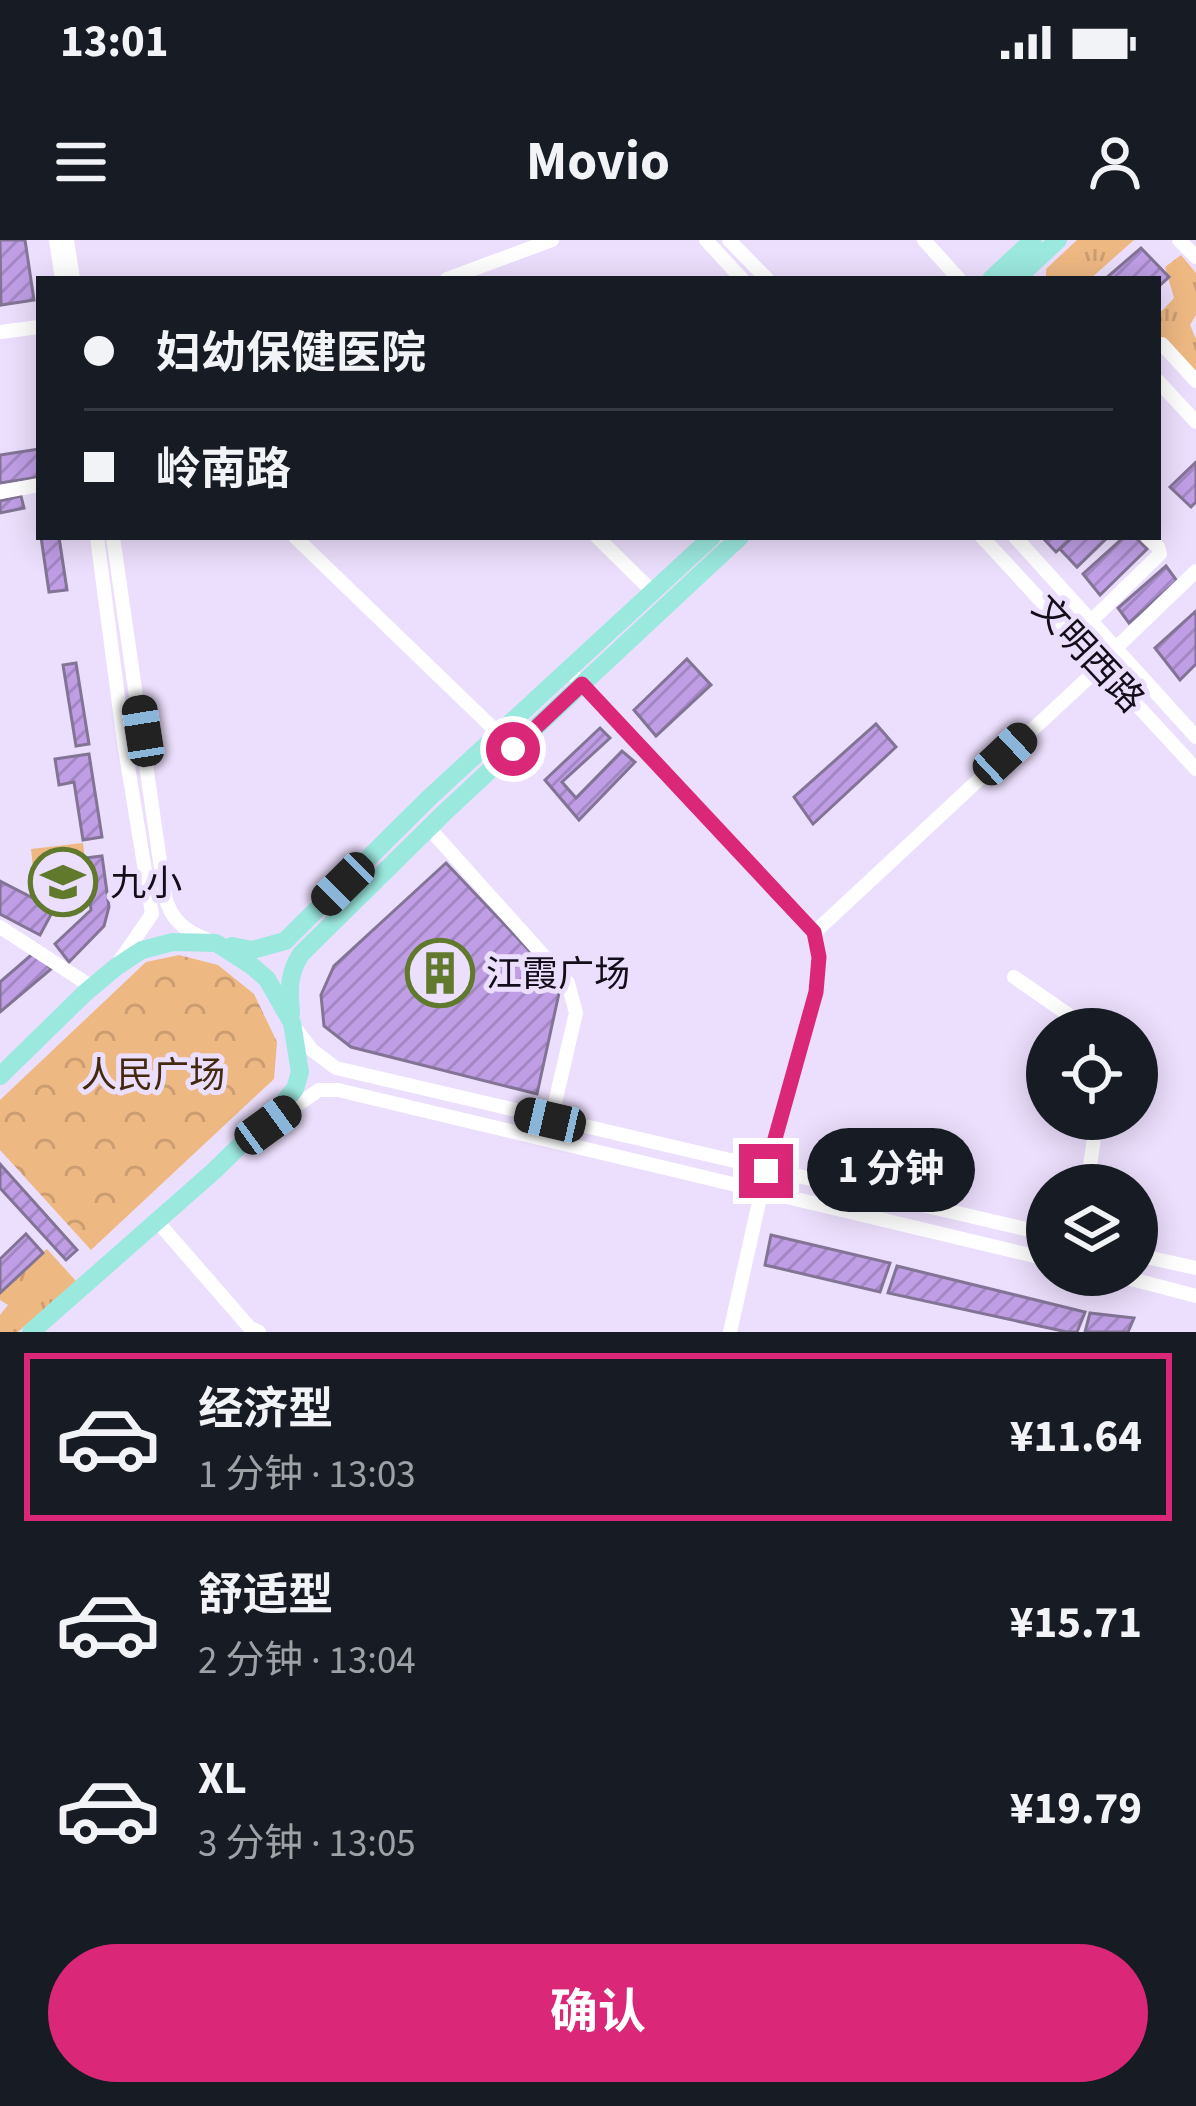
<!DOCTYPE html>
<html lang="zh">
<meta charset="utf-8">
<style>
:root{--surface:#171b24;--page:#20242c;--text:#f1f3f6;--muted:#9ea1a6;--line:#363941;--accent:#db2777}
body{margin:0;font-family:"Source Sans 3","Noto Sans SC",sans-serif;background:var(--page);color:var(--text);height:100vh;display:flex;flex-direction:column;font-size:45px;white-space:nowrap}
*{box-sizing:border-box;margin:0}
p{font-size:39px;color:var(--muted)}
.icon{flex:none;width:66px;height:66px;fill:none;stroke:currentColor;stroke-width:2;stroke-linecap:round;stroke-linejoin:round}
.map{position:relative;height:1092px;overflow:hidden}
.side{display:flex;flex-direction:column;background:var(--surface);flex:1}
.side>*{flex:none}
.guide{position:absolute;left:36px;top:36px;width:1125px;height:264px;border-radius:0px;box-shadow:0 6px 30px #0003;display:grid;align-content:center;height:264px;padding:0 48px;background:var(--surface)}
.tools{position:absolute;left:1026px;top:768px;display:grid;gap:24px}
.tools a{display:grid;place-items:center;width:132px;height:132px;border-radius:50%;background:var(--surface);box-shadow:0 6px 30px #0003;font-size:60px}
.end{position:absolute;width:54px;height:54px;margin:-27px;border:15px solid #db2777;background:#fff;box-shadow:0 0 0 6px #fff}
.from{border-radius:50%}
.bubble{position:absolute;height:84px;border-radius:42px;background:var(--surface);box-shadow:0 6px 30px #0003;font-size:39px;font-weight:700;line-height:84px;text-align:center}
.car{position:absolute;width:36px;height:72px;margin:-36px -18px;border-radius:15px;box-shadow:0 0 9px 3px #0007;background:linear-gradient(#222 24%,#8ab4d8 0 40%,#222 0 76%,#8ab4d8 0 86%,#222 0)}
.guide b{display:flex;align-items:center;gap:42px;height:114px;font-size:45px}
.guide b+b{border-top:3px solid var(--line)}
.guide i{width:30px;height:30px;background:var(--text)}
ul{padding:21px 0 0;list-style:none}
li{display:flex;align-items:center;gap:36px;height:168px;margin:0 24px 18px;padding:0 24px;border:6px solid transparent;border-radius:0px}
li div{flex:1}
li b{display:block;font-size:45px}
li em{font-style:normal;font-weight:700}
li.selected{border-color:var(--accent)}
li>.icon{width:108px;height:108px;stroke-width:1.5}
.primary-button{display:flex;gap:24px;margin-top:auto;padding:24px 48px}
.primary-button a{flex:1;height:138px;border-radius:72px;background:var(--accent);color:#fff;font-size:48px;font-weight:700;line-height:138px;text-align:center}
.status{display:flex;justify-content:space-between;align-items:center;height:84px;padding:0 60px;background:var(--surface);direction:ltr}
.status svg{height:33px;fill:currentColor}
header{display:flex;justify-content:space-between;align-items:center;height:156px;padding:0 48px;background:var(--surface);font-size:54px;font-weight:700}
.map>svg:first-child{display:block}
</style>
<div class="status"><b>13:01</b><svg viewBox="0 0 49 12"><path d="M0 12V9h3v3zM5 12V6h3v6zM10 12V3h3v9zM15 12V0h3v12zM26 1h20v11H26zM47 4h2v5h-2z"/></svg></div>
<header><svg class="icon" aria-label="menu" viewBox="0 0 24 24"><path d="M4 6h16M4 12h16M4 18h16"/></svg>Movio<svg class="icon" aria-label="person" viewBox="0 0 24 24"><circle cx="12" cy="8" r="4"/><path d="M4 21q1-7 8-7t8 7"/></svg></header>
<div class="map">
<svg width="1196" height="1092" viewBox="0 0 1196 1092">
<defs>
<pattern id="grass-tufts" width="24" height="20" patternUnits="userSpaceOnUse" patternTransform="scale(3)"><rect width="24" height="20" fill="#eeb883"/><path d="M3 7l-1-3M5 7V3M7 7l1-3M15 17l-1-3M17 17v-4M19 17l1-3" fill="none" stroke="#cb9d71"/></pattern>
<pattern id="forest-crowns" width="20" height="18" patternUnits="userSpaceOnUse" patternTransform="scale(3)"><rect width="20" height="18" fill="#eeb883"/><path d="M2 6a3 3 0 1 1 6 0M12 15a3 3 0 1 1 6 0" fill="none" stroke="#cb9d71"/></pattern>
<pattern id="building-hatch" width="6" height="6" patternUnits="userSpaceOnUse" patternTransform="scale(3)"><rect width="6" height="6" fill="#bf9ee5"/><path d="M-1 1l2-2M0 6l6-6M5 7l2-2" fill="none" stroke="#a387c4"/></pattern>
</defs>
<rect width="100%" height="100%" fill="#ecdffd"/>
<!-- grass -->
<g fill="url(#grass-tufts)">
<path d="M1077,0h57l-44,39h-44v-10z"/>
<path d="M1181,15l15,18v42l-6,10 6,14v37l-38,-42v-19l16,-17 -9,-31z"/>
<path d="M47,1009l29,32 -58,51h-18v-17l8,-10 -8,-5v-7z"/>
</g>
<!-- forest -->
<path fill="url(#forest-crowns)" d="M179,715l39,10 36,29 23,48 -3,37 -183,171 -91,-100v-50l146,-138z"/>
<!-- pitch -->
<path fill="#eeb883" d="M83,603l3,27 -52,8 -3,-29z"/>
<!-- building -->
<g fill="url(#building-hatch)" stroke="#837495" stroke-width="3">
<path d="M0,0h25l9,60 -33,5z"/>
<path d="M1141,8l28,29 -11,10v-8h-53z"/>
<path d="M39,209v28l-39,6v-28z"/>
<path d="M1196,222v40l-5,5 -21,-20z"/>
<path d="M21,256l3,12 -24,5v-12z"/>
<path d="M41,297h18l8,53 -18,2z"/>
<path d="M1042,297h31l-17,15z"/>
<path d="M1073,297h35l-31,30 -17,-18z"/>
<path d="M1124,297h11l12,12 -47,46 -17,-21z"/>
<path d="M1166,326l11,15 -48,42 -11,-15z"/>
<path d="M1196,371v53l-16,16 -25,-32z"/>
<path d="M687,419l24,26 -55,51 -22,-26z"/>
<path d="M76,423l13,81 -13,2 -13,-81z"/>
<path d="M876,484l20,23 -83,77 -19,-27z"/>
<path d="M600,488l10,10 -48,44 14,16 46,-47 13,11 -56,58 -34,-40z"/>
<path d="M89,514l13,83 -19,3 -9,-58 -15,3 -4,-26z"/>
<path d="M102,616l7,51 -5,19 -35,36 -14,-18 36,-34 -6,-52z"/>
<path d="M446,623l115,121 -24,110 -186,-47 -27,-21 -3,-31 13,-29z"/>
<path d="M0,641l54,28 -14,26 -40,-21z"/>
<path d="M36,711l15,18 -51,43v-30z"/>
<path d="M0,924l77,86 -11,10 -66,-72z"/>
<path d="M26,994l17,19 -43,40v-34z"/>
<path d="M771,995l119,28 -10,29 -115,-27z"/>
<path d="M897,1026l188,46 -8,20h-10l-179,-39z"/>
<path d="M1090,1073l44,5 -6,14h-43z"/>
</g>
<g fill="none" stroke-linecap="round" stroke-linejoin="round">
<!-- minor -->
<g stroke="#fff" stroke-width="14">
<path d="M56,0l6,39"/>
<path d="M67,0l6,39"/>
<path d="M706,0l36,39"/>
<path d="M729,0l38,39"/>
<path d="M924,0l35,39"/>
<path d="M1179,0l17,17"/>
<path d="M447,39l105,-39"/>
<path d="M0,92l39,-5"/>
<path d="M1158,108l4,-4 34,37"/>
<path d="M1158,141l38,41"/>
<path d="M0,252l39,-7"/>
<path d="M97,297l27,205 28,172 -33,48"/>
<path d="M113,297l52,359c6,24 19,34 41,43"/>
<path d="M295,297l204,197"/>
<path d="M597,297l56,55"/>
<path d="M982,297l214,232"/>
<path d="M1015,297l181,200"/>
<path d="M1091,381l69,-67 -2,-7 -11,-10"/>
<path d="M1116,408l80,-77"/>
<path d="M576,438l239,254 4,25 -3,34 -50,180 -36,161"/>
<path d="M429,588l139,155 8,30 -25,107"/>
<path d="M0,687l92,60"/>
<path d="M815,692l286,-266"/>
<path d="M1014,737l75,52"/>
<path d="M292,784l20,26 24,18 711,166"/>
<path d="M274,881l45,-31h19l709,169"/>
<path d="M1087,945l10,-66"/>
<path d="M157,981l93,107 9,4"/>
<path d="M1137,1015l59,13"/>
<path d="M1116,1035l80,21"/>
</g>
<!-- major -->
<g stroke="#9be8df" stroke-width="18">
<path d="M991,39l42,-39"/>
<path d="M1016,39l42,-39"/>
<path d="M232,706l20,4 33,-9 144,-143 283,-261"/>
<path d="M291,773c-2,-23 -3,-39 10,-59l143,-141 296,-276"/>
<path d="M0,836l85,-83 31,-26 26,-17 31,-8 43,1 36,23 15,13 25,44 8,49 -5,17 -13,15 -67,66 -184,162"/>
</g>
</g>
<g fill="none" stroke-linecap="round" stroke-linejoin="round">
<!-- route -->
<path stroke="#db2777" stroke-width="15" d="M513,509l69,-65 232,248 5,25 -3,35 -50,179"/>
</g>
<!-- icons -->
<defs>
<g id="school-ring" transform="scale(3.45)"><circle r="9.5" fill="#ecdffd" stroke="#60792c" stroke-width="1.5"/><path d="M0-5L7-2L0 1L-7-2ZM-4 1L0 2.5L4 1V4Q0 6-4 4Z" fill="#60792c"/></g>
<g id="building-ring" transform="scale(3.45)"><circle r="9.5" fill="#ecdffd" stroke="#60792c" stroke-width="1.5"/><path d="M-4-6H4V6H1V3H-1V6H-4ZM-2.5-4.3h1.7v1.8h-1.7ZM.8-4.3h1.7v1.8H.8ZM-2.5-1h1.7V.8h-1.7ZM.8-1h1.7V.8H.8Z" fill="#60792c"/></g>
</defs>
<g fill-rule="evenodd">
<use href="#school-ring" x="63" y="642"/>
<use href="#building-ring" x="440" y="733"/>
</g>
<g text-anchor="middle" stroke-width="10" stroke-linejoin="round" paint-order="stroke">
<!-- street labels -->
<g font-size="36" fill="#140e1b" stroke="#ecdffd">
<text transform="translate(1089 413) rotate(47)" y="13">文明西路</text>
</g>
<!-- poi labels -->
<g font-size="36" fill="#140e1b" stroke="#ecdffd" text-anchor="start">
<text x="110" y="655">九小</text>
<text x="486" y="746">江霞广场</text>
</g>
<!-- park labels -->
<g font-size="36" fill="#432a0f" stroke="#ecdffd">
<text x="153" y="847">人民广场</text>
</g>
</g>
</svg>
<div class="tools">
<a><svg class="icon" aria-label="locate" viewBox="0 0 24 24"><circle cx="12" cy="12" r="6"/><path d="M12 2v4M12 18v4M2 12h4M18 12h4"/></svg></a>
<a><svg class="icon" aria-label="layers" viewBox="0 0 24 24"><path d="M12 4l9 5-9 5-9-5zM3 14l9 5 9-5"/></svg></a>
</div>
<i class="end from" style="left:513px;top:509px"></i>
<i class="end" style="left:766px;top:931px"></i>
<div class="bubble" style="left:807px;top:888px;width:168px">1 分钟</div>
<i class="car" style="left:143px;top:491px;rotate:351deg"></i>
<i class="car" style="left:1005px;top:514px;rotate:47deg"></i>
<i class="car" style="left:343px;top:644px;rotate:225deg"></i>
<i class="car" style="left:550px;top:880px;rotate:283deg"></i>
<i class="car" style="left:268px;top:885px;rotate:54deg"></i>
<div class="guide">
<b><i class="from"></i>妇幼保健医院</b>
<b><i></i>岭南路</b>
</div>
</div>
<section class="side">
<ul>
<li class="selected"><svg class="icon" aria-label="car" viewBox="0 0 24 24"><path d="M5 17H2v-5l4-1 3-4h7l3 4 3 1v5h-3M9 17h6M6 11h13"/><circle cx="7" cy="17" r="2"/><circle cx="17" cy="17" r="2"/></svg><div><b>经济型</b><p>1 分钟 · 13:03</p></div><em>¥11.64</em></li>
<li><svg class="icon" aria-label="car" viewBox="0 0 24 24"><path d="M5 17H2v-5l4-1 3-4h7l3 4 3 1v5h-3M9 17h6M6 11h13"/><circle cx="7" cy="17" r="2"/><circle cx="17" cy="17" r="2"/></svg><div><b>舒适型</b><p>2 分钟 · 13:04</p></div><em>¥15.71</em></li>
<li><svg class="icon" aria-label="car" viewBox="0 0 24 24"><path d="M5 17H2v-5l4-1 3-4h7l3 4 3 1v5h-3M9 17h6M6 11h13"/><circle cx="7" cy="17" r="2"/><circle cx="17" cy="17" r="2"/></svg><div><b>XL</b><p>3 分钟 · 13:05</p></div><em>¥19.79</em></li>
</ul>
<div class="primary-button"><a>确认</a></div>
</section>
